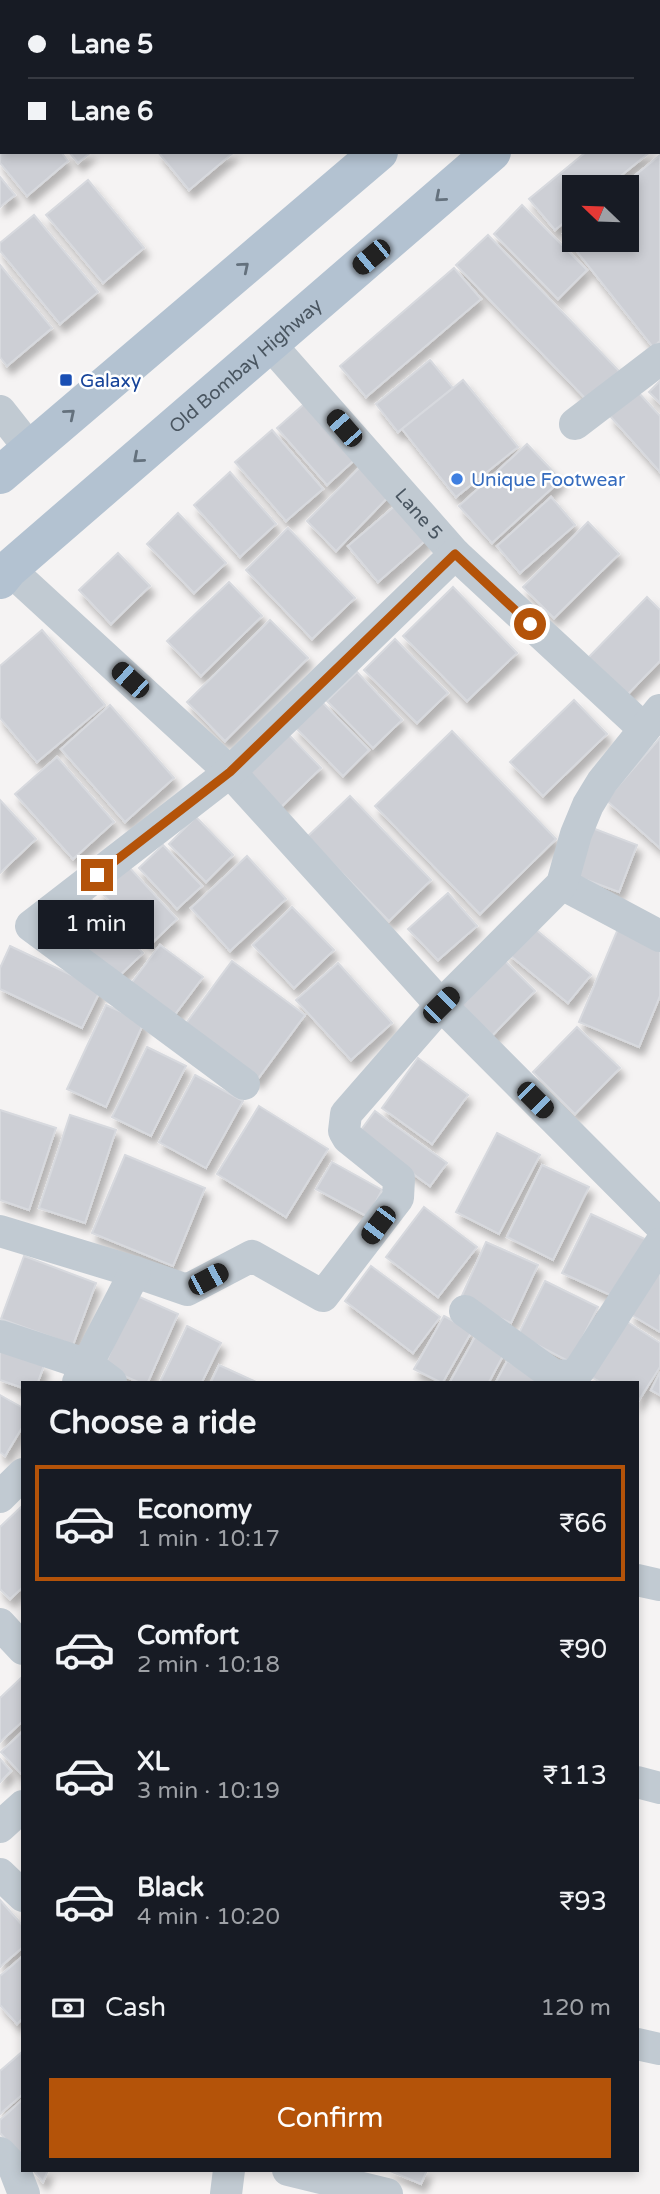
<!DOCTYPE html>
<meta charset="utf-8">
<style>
:root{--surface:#171b24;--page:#20242c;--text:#f1f3f6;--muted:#9ea1a6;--line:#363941;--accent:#b45309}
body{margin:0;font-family:"Varela Round",sans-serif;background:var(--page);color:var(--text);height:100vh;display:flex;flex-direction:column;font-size:26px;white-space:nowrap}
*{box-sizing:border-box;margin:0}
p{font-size:23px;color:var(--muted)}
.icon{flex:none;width:38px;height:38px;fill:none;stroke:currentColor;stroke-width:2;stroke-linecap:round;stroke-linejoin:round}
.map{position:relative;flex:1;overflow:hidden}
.details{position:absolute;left:21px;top:1381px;width:618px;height:791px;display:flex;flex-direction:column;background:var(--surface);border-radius:0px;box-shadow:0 4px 10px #0003}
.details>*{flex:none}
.banner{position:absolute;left:0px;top:0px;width:662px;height:154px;box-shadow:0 4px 10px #0003;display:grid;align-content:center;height:154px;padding:0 28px;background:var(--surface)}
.needle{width:46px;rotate:293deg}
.controls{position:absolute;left:562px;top:175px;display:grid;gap:14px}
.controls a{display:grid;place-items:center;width:77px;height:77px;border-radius:0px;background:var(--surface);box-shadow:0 4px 10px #0003;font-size:35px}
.end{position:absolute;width:32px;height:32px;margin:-16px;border:9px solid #b45309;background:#fff;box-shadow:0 0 0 4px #fff}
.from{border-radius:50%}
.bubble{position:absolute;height:49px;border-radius:0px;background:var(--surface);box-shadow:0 4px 10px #0003;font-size:23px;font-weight:600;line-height:49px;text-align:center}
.car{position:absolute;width:21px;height:42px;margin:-21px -10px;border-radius:9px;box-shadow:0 0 5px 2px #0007;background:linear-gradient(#222 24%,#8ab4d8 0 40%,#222 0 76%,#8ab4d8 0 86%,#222 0)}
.banner b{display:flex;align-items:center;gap:24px;height:66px;font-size:26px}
.banner b+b{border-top:2px solid var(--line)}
.banner i{width:18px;height:18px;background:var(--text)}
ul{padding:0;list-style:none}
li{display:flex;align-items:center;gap:21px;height:116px;margin:0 14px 10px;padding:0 14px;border:4px solid transparent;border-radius:0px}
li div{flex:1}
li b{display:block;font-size:26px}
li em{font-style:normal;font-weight:600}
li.selected{border-color:var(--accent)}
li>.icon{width:63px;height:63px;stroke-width:1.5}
h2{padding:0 28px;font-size:32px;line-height:84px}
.pay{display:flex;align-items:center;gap:18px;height:77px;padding:0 28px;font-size:26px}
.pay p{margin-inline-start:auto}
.cta{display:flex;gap:14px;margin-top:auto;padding:14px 28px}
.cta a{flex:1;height:80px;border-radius:0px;background:var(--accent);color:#fff;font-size:28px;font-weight:600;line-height:80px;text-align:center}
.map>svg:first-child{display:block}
</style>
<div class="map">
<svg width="660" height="2194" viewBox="0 0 660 2194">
<defs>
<filter id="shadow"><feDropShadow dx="4.5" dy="8" stdDeviation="3.5" flood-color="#0004"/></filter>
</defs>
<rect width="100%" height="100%" fill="#f5f3f3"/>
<!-- building -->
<g fill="#cdcfd5" stroke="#d7d9de" stroke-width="2" filter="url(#shadow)">
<path d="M201,0h70l-2,2z"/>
<path d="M306,0h71l1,2h-74z"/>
<path d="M2,112v40h59l7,9 -41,35 -27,-33z"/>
<path d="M69,152h22l-13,11z"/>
<path d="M158,152h76l-45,38z"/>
<path d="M586,152h64l-43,35h-33v27l-19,16 -26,-31z"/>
<path d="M660,155v186l-7,6 -90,-113 11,-9v15h52v-53h-5z"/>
<path d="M0,177l15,18 -15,12z"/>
<path d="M88,180l56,68 -41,35 -57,-68z"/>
<path d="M522,205l65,65 -29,29 -64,-65z"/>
<path d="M34,215l64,77 -38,32 -60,-73v-8z"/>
<path d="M488,235l131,136 -31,30 -132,-136z"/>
<path d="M0,265l52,63 -45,38 -7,-9z"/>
<path d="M454,268l27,31 -115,98 -26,-31z"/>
<path d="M430,360l23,28 -55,44 -22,-28z"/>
<path d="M463,380l55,67 -62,50 -54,-68z"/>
<path d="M660,381v22l-11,-11z"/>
<path d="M637,391l23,25v56l-50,-56z"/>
<path d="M311,398l49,57 -33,30 -50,-57z"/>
<path d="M272,430l51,59 -37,32 -51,-59z"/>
<path d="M527,444l34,36 -69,63 -33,-37z"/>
<path d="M367,460l29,29 -60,62 -29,-30z"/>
<path d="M230,472l46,52 -36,33 -46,-52z"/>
<path d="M551,497l24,28 -55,48 -23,-27z"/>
<path d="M403,499l30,35 -55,48 -30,-36z"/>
<path d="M178,513l48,50 -32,30 -47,-49z"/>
<path d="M588,522l31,32 -65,64 -31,-31z"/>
<path d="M288,528l67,70 -43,41 -66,-69z"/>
<path d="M118,553l32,33 -39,38 -32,-34z"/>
<path d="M229,582l33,34 -61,60 -34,-35z"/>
<path d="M453,587l64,66 -50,48 -64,-65z"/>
<path d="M647,597l13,13v51l-36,37 -38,-38z"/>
<path d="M270,620l38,38 -83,83 -38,-39z"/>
<path d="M42,630l63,75 -68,57 -37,-44v-52z"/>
<path d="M395,639l53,54 -31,30 -53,-53z"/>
<path d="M357,672l45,48 -29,28 -46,-47z"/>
<path d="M574,700l33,34 -64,62 -33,-34z"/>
<path d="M321,701l48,49 -26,26 -48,-49z"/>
<path d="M110,705l64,73 -49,44 -64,-73z"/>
<path d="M452,731l104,108 -76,75 -105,-108z"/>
<path d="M287,733l34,35 -40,39 -34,-35z"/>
<path d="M660,738v110l-54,-48z"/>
<path d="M57,757l57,65 -41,37 -58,-65z"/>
<path d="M350,796l81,84 -42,41 -82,-84z"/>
<path d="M0,800l36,39 -36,34z"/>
<path d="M196,817l37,38 -27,27 -37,-38z"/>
<path d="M587,826l50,19 -18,47 -51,-19z"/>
<path d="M163,845l39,41 -25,23 -38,-41z"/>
<path d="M247,856l39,43 -56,52 -39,-43z"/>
<path d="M127,865l50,54 -27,26 -50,-54z"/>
<path d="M448,893l29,33 -39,34 -30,-31z"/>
<path d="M89,897l54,56 -29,28 -54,-56z"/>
<path d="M292,907l42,43 -40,38 -41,-43z"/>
<path d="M529,924l62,51 -23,28 -62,-51z"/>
<path d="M620,924l40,16v56l-21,51 -60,-25z"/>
<path d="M160,945l43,32 -30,40 -43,-32z"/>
<path d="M10,946l91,43 -19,39 -82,-39v-21z"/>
<path d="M501,957l34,34 -47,49 -34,-34z"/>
<path d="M232,961l73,54 -48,65 -73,-54z"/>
<path d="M338,963l54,60 -41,37 -55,-60z"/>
<path d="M106,1005l38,17 -38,85 -39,-18z"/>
<path d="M577,1027l43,41 -45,46 -42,-42z"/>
<path d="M147,1047l39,19 -35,70 -39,-19z"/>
<path d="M418,1058l50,37 -36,49 -50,-36z"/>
<path d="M195,1075l48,26 -37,67 -47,-26z"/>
<path d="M259,1106l69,43 -42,68 -69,-43z"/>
<path d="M0,1110l56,18 -27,82 -29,-10z"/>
<path d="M375,1111l72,52 -17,23 -72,-52z"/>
<path d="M70,1115l46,15 -31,93 -46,-15z"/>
<path d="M497,1133l43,22 -41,79 -43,-22z"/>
<path d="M125,1155l80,33 -32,78 -81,-33z"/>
<path d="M332,1162l50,28 -14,27 -52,-28z"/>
<path d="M542,1165l47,22 -36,73 -46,-23z"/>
<path d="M424,1207l53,40 -39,50 -52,-40z"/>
<path d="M591,1214l56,26 -28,59 -57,-26z"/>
<path d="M486,1242l52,23 -27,58 -51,-23z"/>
<path d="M24,1256l72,27 -23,62 -72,-26z"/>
<path d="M371,1266l69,51 -27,36 -68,-52z"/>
<path d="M660,1266v66l-30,-18z"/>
<path d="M545,1281l53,26 -28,55 -52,-27z"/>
<path d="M135,1295l43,19 -30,68h-10l-34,-15z"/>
<path d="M444,1316l28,15 -29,51h-3l-26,-13z"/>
<path d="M626,1321l34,22v24l-23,36v-21h-37l-10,-6z"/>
<path d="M187,1326l34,17 -19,39h-42z"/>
<path d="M475,1337l30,15 -16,30h-39z"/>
<path d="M0,1349l44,16 -6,17h-15v6l-23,-8z"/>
<path d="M507,1361l44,21h-55z"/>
<path d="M219,1365l37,17h-45z"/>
<path d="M660,1372v23l-9,-5z"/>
<path d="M0,1395l23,13v18l-18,30 -5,-4z"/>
<path d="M23,1505v82l-13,12 -10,-10v-62z"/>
<path d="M23,1676v45l-23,21v-44z"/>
<path d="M23,1731v45l-22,-24z"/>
<path d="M0,1759l11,12 -11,11z"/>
<path d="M0,1900l23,26v21l-23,20z"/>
<path d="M23,1956v62l-6,6 -17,-19v-29z"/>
<path d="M23,2051v43l-23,20v-43z"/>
<path d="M23,2099v60l-23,-26v-13z"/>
<path d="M33,2170h15l-5,12z"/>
<path d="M388,2170h39l-6,14z"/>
</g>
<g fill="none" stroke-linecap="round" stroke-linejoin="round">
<!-- minor -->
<g stroke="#c1cad2" stroke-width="32">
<path d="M9,0l1,2"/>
<path d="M103,2l2,-2"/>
<path d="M0,78l2,-1"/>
<path d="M660,92v1"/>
<path id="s1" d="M270,344l185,210 188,174"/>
<path d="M0,411l30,38"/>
<path d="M575,424l85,-65"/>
<path d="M9,569l221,203 211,233 219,220"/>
<path d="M562,884l98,52"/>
<path d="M244,1084l-213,-158 199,-154 225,-218"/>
<path d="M0,1231l135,41 52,18 65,-34 71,40 75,-98 1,-19 -51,-41 -4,-7 2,-17 95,-109 121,-121 14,-50 12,-29 14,-23 58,-72"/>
<path d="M465,1311l88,64 19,1 8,-7 80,-125"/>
<path d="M0,1336l88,29 23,17"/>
<path d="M78,1382l57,-110"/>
<path d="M0,1497l23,-23"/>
<path d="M637,1580l23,5"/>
<path d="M0,1624l23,25"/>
<path d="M637,1782l23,6"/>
<path d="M0,1827l23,-21"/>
<path d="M0,1874l23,22"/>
<path d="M637,2044l23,5"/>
<path d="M0,2153l14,15 10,26"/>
<path d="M288,2170l99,24"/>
<path d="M226,2194l3,-24"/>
</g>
<!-- primary -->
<g stroke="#b3c2d1" stroke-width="38">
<path d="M559,2l2,-2"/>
<path d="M0,475l379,-323"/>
<path id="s2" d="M0,580l9,-11 483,-417"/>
</g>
</g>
<!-- one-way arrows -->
<defs><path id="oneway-chevron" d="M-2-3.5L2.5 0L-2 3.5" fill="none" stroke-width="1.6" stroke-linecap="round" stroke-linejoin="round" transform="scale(1.75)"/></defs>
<g stroke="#64717d">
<use href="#oneway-chevron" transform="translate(440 197) rotate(139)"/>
<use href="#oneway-chevron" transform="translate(244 267) rotate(-40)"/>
<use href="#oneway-chevron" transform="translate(70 414) rotate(-40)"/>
<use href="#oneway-chevron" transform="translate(138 458) rotate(139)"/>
</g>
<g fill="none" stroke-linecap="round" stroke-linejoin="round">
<!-- route -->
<path stroke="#b45309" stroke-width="9" d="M97,875l133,-103 225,-218 75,70"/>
</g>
<!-- markers -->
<rect fill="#1a4fb4" stroke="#fff" stroke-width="2.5" x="59" y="373" width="14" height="14" rx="3.5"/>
<circle fill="#3f7fe0" stroke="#fff" stroke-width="2.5" cx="457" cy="479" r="7"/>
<g text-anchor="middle" stroke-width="5" stroke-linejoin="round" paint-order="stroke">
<!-- street labels -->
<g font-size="19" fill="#4a5661" stroke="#fff">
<text dy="7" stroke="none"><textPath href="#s2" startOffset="326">Old Bombay Highway</textPath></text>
<text dy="7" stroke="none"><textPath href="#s1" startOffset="226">Lane 5</textPath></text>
</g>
<!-- transit labels -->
<g font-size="19" fill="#164399" stroke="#fff" text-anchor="start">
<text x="80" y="387">Galaxy</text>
</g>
<!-- shop labels -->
<g font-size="19" fill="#366cbe" stroke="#fff" text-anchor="start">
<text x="471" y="486">Unique Footwear</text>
</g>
</g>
</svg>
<div class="controls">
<a><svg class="needle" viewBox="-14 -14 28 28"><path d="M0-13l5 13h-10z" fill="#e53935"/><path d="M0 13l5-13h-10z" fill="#9ea1a6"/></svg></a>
</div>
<i class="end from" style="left:530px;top:624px"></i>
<i class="end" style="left:97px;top:875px"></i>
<div class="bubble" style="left:38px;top:900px;width:116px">1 min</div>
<i class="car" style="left:371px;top:257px;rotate:230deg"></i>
<i class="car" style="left:344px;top:428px;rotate:319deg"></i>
<i class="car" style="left:130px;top:680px;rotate:312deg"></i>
<i class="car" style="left:441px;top:1005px;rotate:45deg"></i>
<i class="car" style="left:535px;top:1100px;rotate:135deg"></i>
<i class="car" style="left:378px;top:1225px;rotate:217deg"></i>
<i class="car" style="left:208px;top:1279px;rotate:62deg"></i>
<div class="banner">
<b><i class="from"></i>Lane 5</b>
<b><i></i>Lane 6</b>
</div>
<section class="details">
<h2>Choose a ride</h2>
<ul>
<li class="selected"><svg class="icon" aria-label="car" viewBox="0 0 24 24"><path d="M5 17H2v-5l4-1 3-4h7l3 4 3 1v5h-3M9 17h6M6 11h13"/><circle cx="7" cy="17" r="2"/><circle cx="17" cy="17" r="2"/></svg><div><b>Economy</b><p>1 min · 10:17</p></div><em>₹66</em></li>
<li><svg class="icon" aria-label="car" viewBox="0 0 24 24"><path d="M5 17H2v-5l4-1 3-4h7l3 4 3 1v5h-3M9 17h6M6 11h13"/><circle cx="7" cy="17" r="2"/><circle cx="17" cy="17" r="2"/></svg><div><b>Comfort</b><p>2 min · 10:18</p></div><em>₹90</em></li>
<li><svg class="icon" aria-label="car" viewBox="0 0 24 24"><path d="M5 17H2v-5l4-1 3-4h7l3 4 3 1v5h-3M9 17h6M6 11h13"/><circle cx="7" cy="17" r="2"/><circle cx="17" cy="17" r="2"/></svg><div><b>XL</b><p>3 min · 10:19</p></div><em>₹113</em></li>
<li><svg class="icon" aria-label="car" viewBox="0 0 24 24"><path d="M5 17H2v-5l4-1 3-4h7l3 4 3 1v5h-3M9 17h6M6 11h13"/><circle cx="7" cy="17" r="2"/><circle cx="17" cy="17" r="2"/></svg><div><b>Black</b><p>4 min · 10:20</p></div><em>₹93</em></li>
</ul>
<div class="pay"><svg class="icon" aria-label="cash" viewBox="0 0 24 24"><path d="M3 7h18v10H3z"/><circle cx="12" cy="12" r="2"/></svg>Cash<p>120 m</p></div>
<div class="cta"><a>Confirm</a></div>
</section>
</div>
